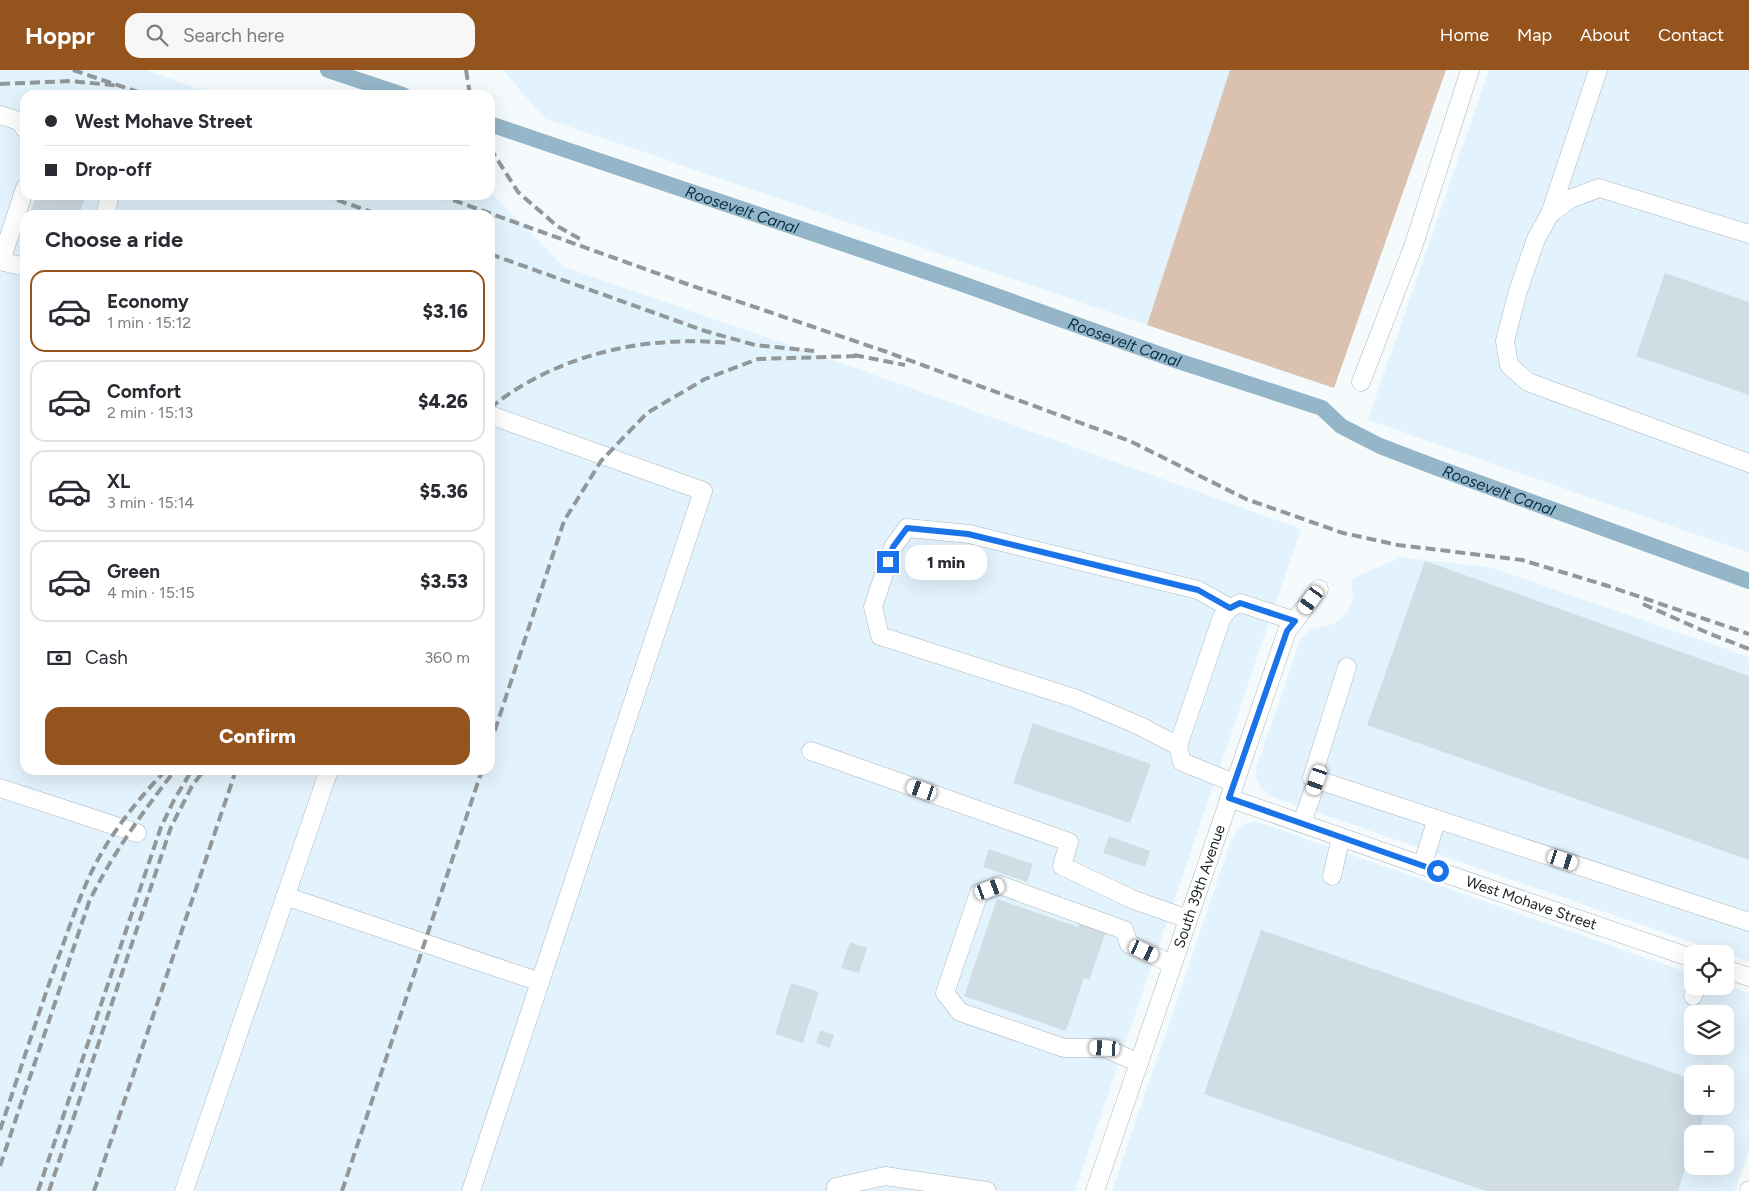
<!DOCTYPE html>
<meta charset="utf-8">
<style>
:root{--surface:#fff;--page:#f7f7f7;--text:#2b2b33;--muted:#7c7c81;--line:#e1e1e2;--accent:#95541e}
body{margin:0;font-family:Figtree,sans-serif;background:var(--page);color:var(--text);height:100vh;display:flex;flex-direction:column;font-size:19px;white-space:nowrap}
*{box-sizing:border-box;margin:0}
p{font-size:16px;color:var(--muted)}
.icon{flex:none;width:28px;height:28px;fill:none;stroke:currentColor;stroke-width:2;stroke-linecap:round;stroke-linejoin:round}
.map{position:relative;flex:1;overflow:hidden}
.sheet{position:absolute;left:20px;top:140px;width:475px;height:565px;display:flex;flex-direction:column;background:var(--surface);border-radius:15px;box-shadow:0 5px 20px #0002}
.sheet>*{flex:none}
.banner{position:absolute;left:20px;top:20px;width:475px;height:110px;border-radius:15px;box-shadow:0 5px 20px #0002;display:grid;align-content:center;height:110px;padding:0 25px;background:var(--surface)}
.tools{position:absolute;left:1684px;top:875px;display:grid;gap:10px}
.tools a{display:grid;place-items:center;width:50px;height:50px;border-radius:10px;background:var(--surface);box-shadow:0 5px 20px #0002;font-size:25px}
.end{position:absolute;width:22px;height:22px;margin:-11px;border:6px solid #1a73e8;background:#fff;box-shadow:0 0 0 2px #fff}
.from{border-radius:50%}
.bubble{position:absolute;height:35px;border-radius:15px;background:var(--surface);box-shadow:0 5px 20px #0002;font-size:16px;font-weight:800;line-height:35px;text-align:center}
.car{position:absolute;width:15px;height:30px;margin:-15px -8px;border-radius:6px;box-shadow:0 0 4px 1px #0007;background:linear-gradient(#fff 24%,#345 0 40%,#fff 0 76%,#345 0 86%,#fff 0)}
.banner b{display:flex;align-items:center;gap:18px;height:48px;font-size:19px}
.banner b+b{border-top:1px solid var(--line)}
.banner i{width:12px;height:12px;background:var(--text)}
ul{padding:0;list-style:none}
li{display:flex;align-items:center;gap:15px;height:82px;margin:0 10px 8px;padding:0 15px;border:2px solid var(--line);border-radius:15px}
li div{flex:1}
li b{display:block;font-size:19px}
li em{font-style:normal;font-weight:800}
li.selected{border-color:var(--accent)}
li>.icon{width:45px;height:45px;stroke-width:1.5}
h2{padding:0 25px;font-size:22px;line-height:60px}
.pay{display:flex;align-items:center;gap:12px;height:55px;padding:0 25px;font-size:19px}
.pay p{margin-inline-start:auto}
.cta{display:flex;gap:10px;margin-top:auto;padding:10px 25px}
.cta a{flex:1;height:58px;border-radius:15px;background:var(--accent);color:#fff;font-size:20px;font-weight:800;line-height:58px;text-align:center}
header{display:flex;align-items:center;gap:30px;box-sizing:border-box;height:70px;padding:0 25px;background:var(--accent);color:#fff}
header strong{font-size:24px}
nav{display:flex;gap:28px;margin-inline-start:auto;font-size:18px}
.search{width:350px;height:45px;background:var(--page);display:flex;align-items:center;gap:12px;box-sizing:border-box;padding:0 18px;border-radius:15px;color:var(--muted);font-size:19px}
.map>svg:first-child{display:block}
</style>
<header>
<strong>Hoppr</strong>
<div class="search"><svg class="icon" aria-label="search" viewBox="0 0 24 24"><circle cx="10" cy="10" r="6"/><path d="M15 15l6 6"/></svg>Search here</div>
<nav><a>Home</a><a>Map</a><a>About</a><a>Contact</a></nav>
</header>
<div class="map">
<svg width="1749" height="1121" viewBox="0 0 1749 1121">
<rect width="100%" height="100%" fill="#f5fafd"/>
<!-- built -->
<g fill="#e3f3fd" fill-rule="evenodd">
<path d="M0,0h145l72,25h-192v100h465v-3l74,75 297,103 440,159 -226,662h-1075zM25,145h465v555h-465z"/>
<path d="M503,0h727l-83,255 -603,-207z"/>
<path d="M1489,0h260v483l-381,-133z"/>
<path d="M1401,487l91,11 257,89v305l-479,-166 -9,-8 -4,-9 -1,-11 45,-130 9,-8 25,-7 12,-10 6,-15 -2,-19z"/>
<path d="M1255,751l437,153v12h33v-1l24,8v158l-14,40h-623l119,-350 7,-11 7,-6zM1692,944h33v32h-33zM1692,1004h33v32h-33zM1692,1064h33v32h-33z"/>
</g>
<!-- green -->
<path fill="#dbc1b0" d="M1230,0h216l-112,318 -187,-63z"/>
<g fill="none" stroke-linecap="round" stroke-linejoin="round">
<!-- canal -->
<g stroke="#95b5c8" stroke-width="16">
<path d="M328,0l75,25"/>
<path id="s1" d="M490,54l464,157 224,80 144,47 19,18 39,20 55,21 314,114"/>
</g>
</g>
<!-- building -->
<g fill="#d1dde5">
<path d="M37,125h49l-7,20h-50z"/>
<path d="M1665,203l84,29v93l-113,-39z"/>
<path d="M1425,491l324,115v184l-382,-135z"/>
<path d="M1033,653l118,41 -21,59 -117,-40z"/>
<path d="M1109,766l41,15 -5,16 -42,-14z"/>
<path d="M989,779l44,15 -6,18 -44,-15z"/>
<path d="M997,829l81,28 1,-4 27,9 -17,48 -5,-2 -18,53 -102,-35z"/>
<path d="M1261,860l431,149v27h15l-9,28h-6v14l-14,43h-192l-282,-97z"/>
<path d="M850,872l17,6 -8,25 -18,-5z"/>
<path d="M791,913l28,9 -16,51 -28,-9z"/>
<path d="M820,960l14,5 -4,13 -14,-5z"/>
</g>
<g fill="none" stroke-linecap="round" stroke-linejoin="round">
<!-- minor casing -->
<g stroke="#aab6bd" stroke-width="19">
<g id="minor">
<path d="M0,45l19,6 6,8"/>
<path d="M1550,144l48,-144"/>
<path d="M105,145l5,-20"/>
<path d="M1749,164l-150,-46 -29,11 -20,15 -14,25 -18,52 -13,50 4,24 19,17 221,81"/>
<path d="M0,191l25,6"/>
<path d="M1,191l24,-73"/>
<path d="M1361,312l52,-135 57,-177"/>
<path d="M1347,597l-35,111 437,144"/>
<path d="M1178,676l-38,-20 -66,-28 -194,-62 -7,-29 20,-60 14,-19 62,6 229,56 32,18"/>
<path d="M811,681l258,91 -7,24 72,34 54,19"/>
<path d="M1234,713l-52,-21 -4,-16 44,-129 8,-9 10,-5 55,18"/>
<path d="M0,718l137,45"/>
<path id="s2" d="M1229,728l209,73 254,87"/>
<path d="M1302,753l15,-43"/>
<path d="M1422,796l15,-47"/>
<path d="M1332,806l9,-39"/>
<path d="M285,826l255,86 163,-491 -213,-76"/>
<path d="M1725,899l24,8"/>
<path d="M1693,926l4,-10"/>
<path d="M1139,993l-34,-15h-41l-104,-36 -15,-19 34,-100 21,-8 124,45 5,14 43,20"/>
<path d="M184,1121l145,-421"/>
<path d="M471,1121l69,-209"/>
<path d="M836,1121v-4l49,-11 102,15"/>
<path id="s3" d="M1095,1121l192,-560 32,-42"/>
<path d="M1749,1121v-1"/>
</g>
</g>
<!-- minor -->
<use href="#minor" stroke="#fff" stroke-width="18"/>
<!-- rail -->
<g stroke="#92979a" stroke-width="4" stroke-dasharray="10 5" stroke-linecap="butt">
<path d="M73,0l74,25"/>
<path d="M466,0l4,25"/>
<path d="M0,14l71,-3 50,5"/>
<path d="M490,78l28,44 39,34 23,13"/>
<path d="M323,125l57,20"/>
<path d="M439,125l245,88 200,68 246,90 116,58 97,34 55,12 124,15 83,25 144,49"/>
<path d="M490,184l215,77 50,14 59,6"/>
<path d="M854,285l51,10"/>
<path d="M490,338c67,-54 155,-73 238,-65"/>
<path d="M1643,534l65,29 41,16"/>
<path d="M490,675l74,-224 37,-60 46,-48 58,-34 53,-20 101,-3"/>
<path d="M0,1060c20,-59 39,-119 60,-177 12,-33 23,-68 41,-99 17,-30 41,-59 65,-84"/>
<path d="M0,1096l89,-264c23,-48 54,-90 86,-132"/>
<path d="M38,1121l123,-364 13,-27 18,-30"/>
<path d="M49,1121l122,-364 21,-41 12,-16"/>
<path d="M94,1121l142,-421"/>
<path d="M342,1121l140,-421"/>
</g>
</g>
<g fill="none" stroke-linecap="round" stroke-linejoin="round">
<!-- route -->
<path stroke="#1a73e8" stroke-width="6" d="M888,492l5,-15 14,-19 61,6 230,56 32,18 10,-5 55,18 -8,10 -58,167 209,73"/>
</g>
<g text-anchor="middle" stroke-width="5" stroke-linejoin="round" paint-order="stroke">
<!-- street labels -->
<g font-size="15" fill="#1d2225" stroke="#fff">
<text dy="5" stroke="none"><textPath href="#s3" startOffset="322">South 39th Avenue</textPath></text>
<text dy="5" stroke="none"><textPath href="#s2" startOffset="320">West Mohave Street</textPath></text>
</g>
<!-- water labels -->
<g font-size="16" font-style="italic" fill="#032f45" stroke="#fff">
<text dy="6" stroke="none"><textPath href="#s1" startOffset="266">Roosevelt Canal</textPath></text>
<text dy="6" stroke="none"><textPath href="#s1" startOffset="671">Roosevelt Canal</textPath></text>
<text dy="6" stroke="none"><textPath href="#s1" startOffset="1076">Roosevelt Canal</textPath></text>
</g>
</g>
</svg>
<div class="tools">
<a><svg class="icon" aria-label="locate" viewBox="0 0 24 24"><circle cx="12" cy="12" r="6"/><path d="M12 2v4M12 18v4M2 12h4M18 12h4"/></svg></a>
<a><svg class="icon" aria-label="layers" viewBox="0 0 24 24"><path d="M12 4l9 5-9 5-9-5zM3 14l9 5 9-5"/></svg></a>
<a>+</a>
<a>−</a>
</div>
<i class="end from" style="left:1438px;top:801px"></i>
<i class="end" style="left:888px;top:492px"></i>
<div class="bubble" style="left:905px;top:475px;width:82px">1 min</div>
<i class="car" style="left:1311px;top:530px;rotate:216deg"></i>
<i class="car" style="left:1317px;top:710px;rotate:199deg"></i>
<i class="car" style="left:922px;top:720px;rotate:289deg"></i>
<i class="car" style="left:1563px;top:790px;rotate:108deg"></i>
<i class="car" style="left:990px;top:819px;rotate:70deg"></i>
<i class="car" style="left:1144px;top:881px;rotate:115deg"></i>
<i class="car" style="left:1105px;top:978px;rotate:273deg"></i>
<div class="banner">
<b><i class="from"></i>West Mohave Street</b>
<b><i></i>Drop-off</b>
</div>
<section class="sheet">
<h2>Choose a ride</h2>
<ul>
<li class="selected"><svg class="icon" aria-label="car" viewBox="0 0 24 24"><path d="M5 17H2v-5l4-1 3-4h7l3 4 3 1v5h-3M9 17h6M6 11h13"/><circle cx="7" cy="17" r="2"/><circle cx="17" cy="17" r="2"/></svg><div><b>Economy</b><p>1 min · 15:12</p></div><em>$3.16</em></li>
<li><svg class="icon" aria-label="car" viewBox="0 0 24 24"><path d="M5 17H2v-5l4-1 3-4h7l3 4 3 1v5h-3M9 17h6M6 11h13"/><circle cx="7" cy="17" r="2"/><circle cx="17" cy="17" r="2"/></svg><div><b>Comfort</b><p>2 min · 15:13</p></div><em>$4.26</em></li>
<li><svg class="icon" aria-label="car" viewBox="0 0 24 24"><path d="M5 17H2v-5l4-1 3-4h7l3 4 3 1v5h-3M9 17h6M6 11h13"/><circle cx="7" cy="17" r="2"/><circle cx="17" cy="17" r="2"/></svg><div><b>XL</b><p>3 min · 15:14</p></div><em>$5.36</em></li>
<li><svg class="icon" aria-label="car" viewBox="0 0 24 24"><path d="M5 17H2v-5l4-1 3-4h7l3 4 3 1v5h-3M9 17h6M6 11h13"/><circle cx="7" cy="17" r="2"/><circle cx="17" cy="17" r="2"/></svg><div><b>Green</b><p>4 min · 15:15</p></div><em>$3.53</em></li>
</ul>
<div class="pay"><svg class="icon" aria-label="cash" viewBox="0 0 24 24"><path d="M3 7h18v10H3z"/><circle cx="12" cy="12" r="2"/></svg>Cash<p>360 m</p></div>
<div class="cta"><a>Confirm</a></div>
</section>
</div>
